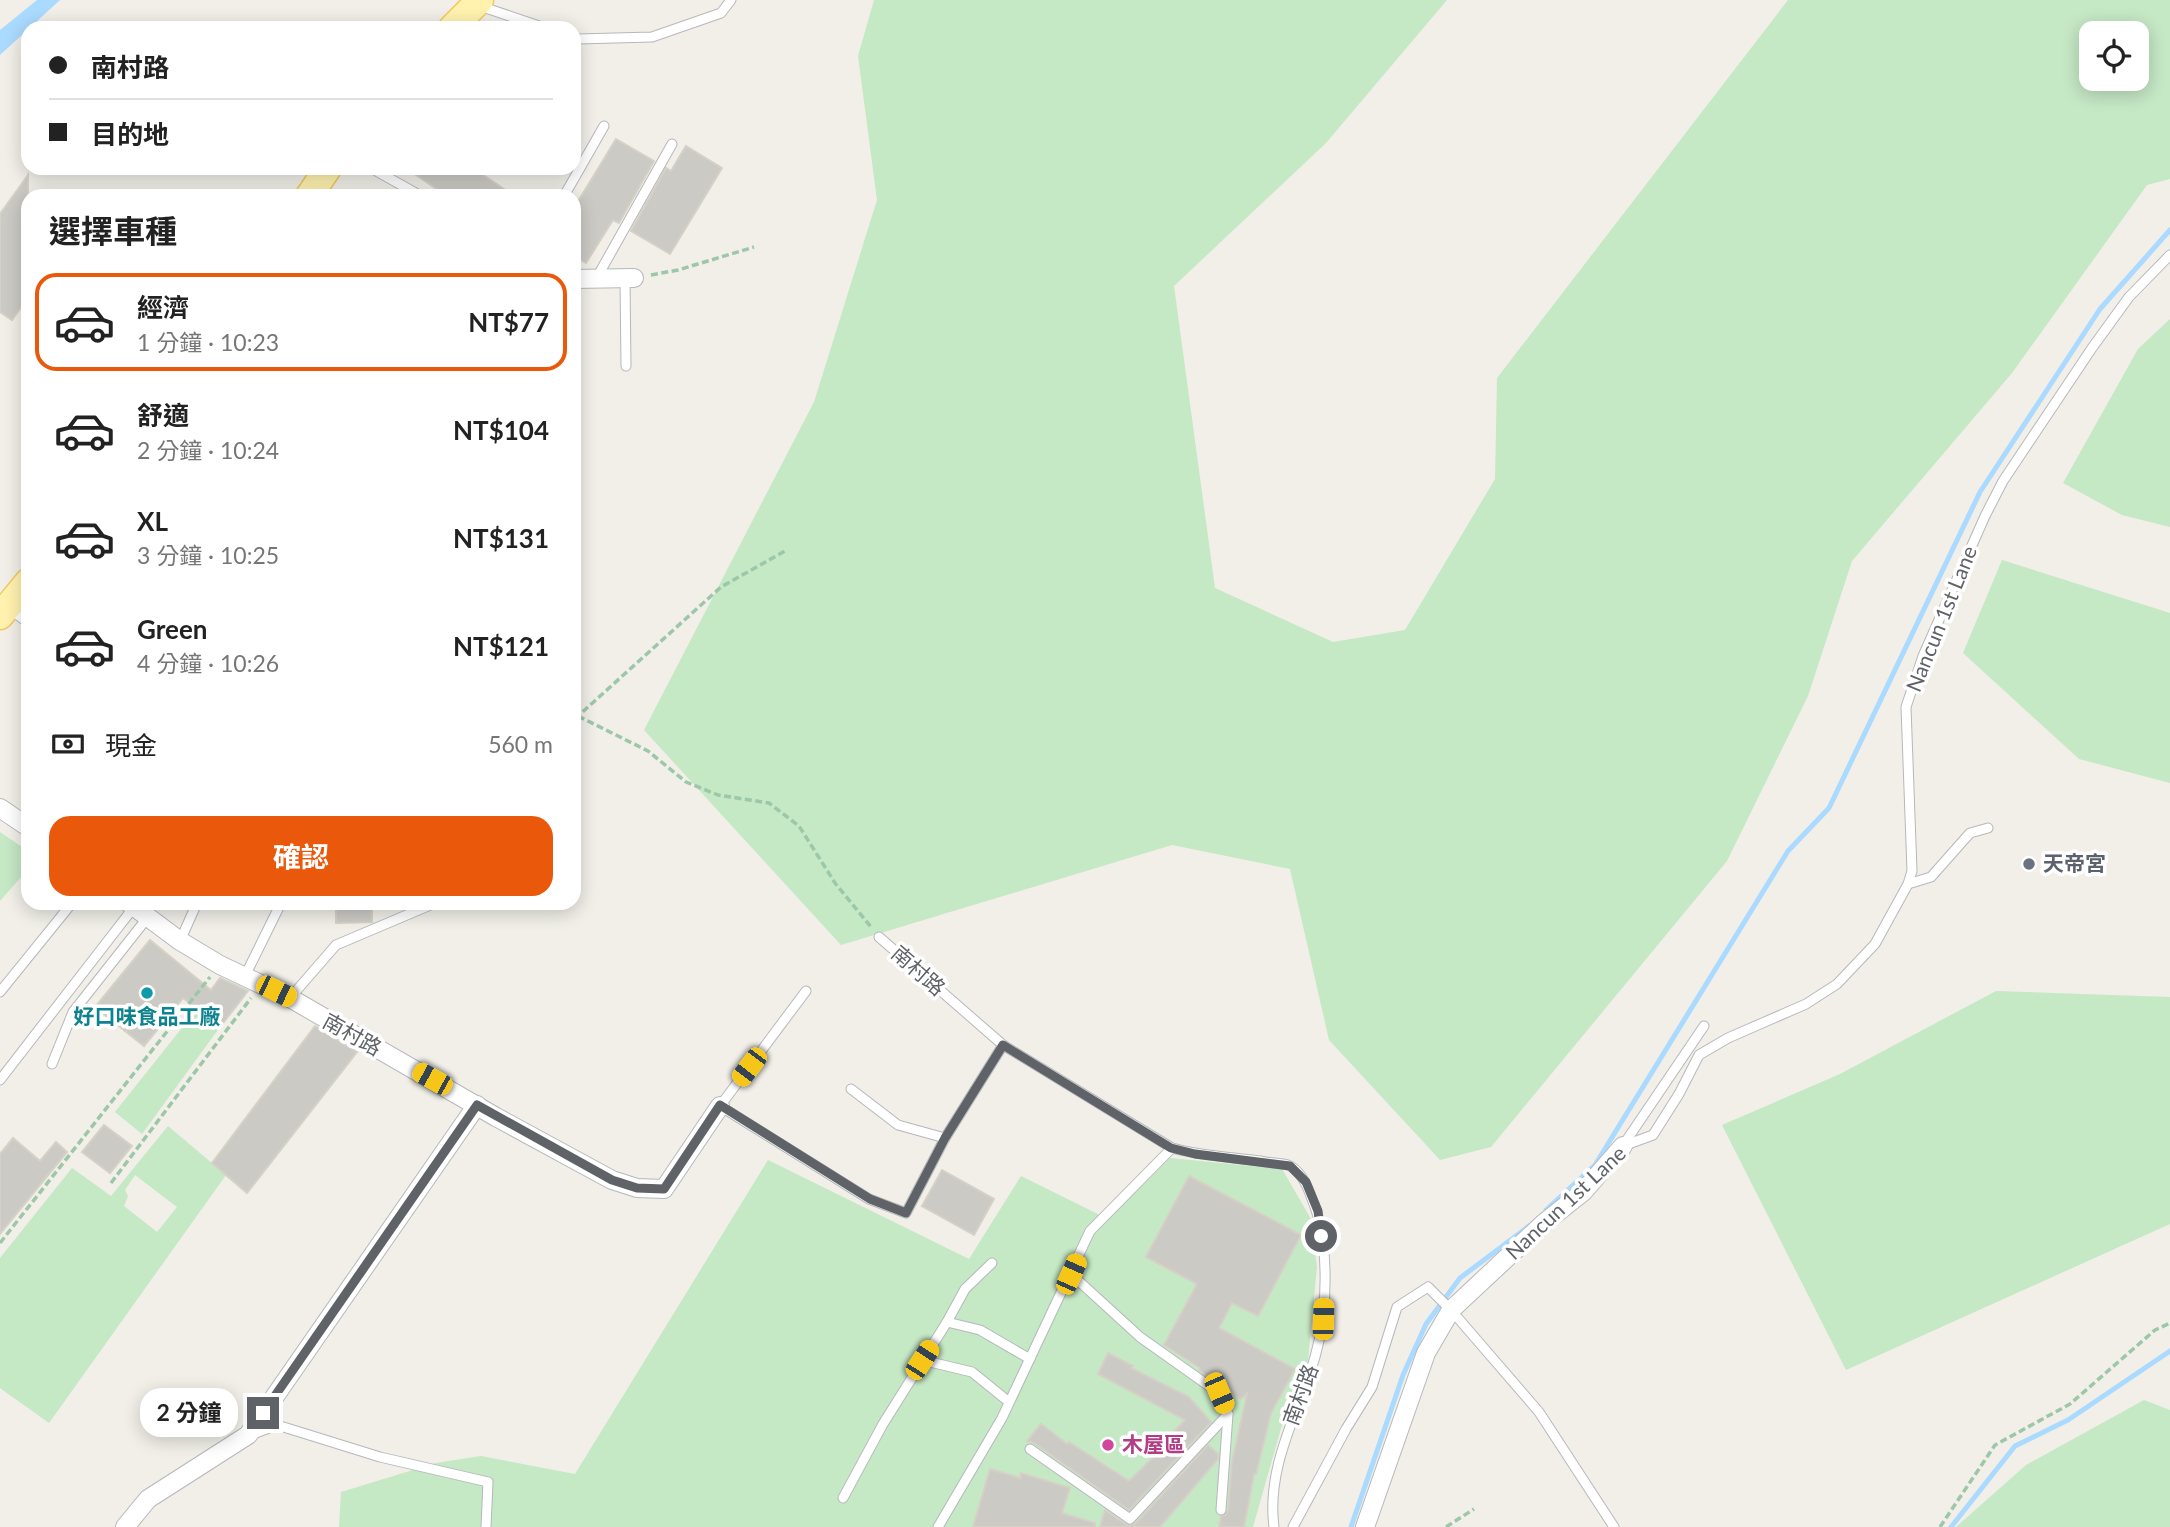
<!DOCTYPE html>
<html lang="zh-TW">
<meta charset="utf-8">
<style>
:root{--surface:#fff;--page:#f6f6f6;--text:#222;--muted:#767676;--line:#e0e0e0;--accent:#ea580c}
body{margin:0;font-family:Lato,"Noto Sans TC",sans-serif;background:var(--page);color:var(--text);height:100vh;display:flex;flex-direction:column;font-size:26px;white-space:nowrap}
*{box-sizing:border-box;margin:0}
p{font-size:23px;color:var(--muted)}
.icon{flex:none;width:38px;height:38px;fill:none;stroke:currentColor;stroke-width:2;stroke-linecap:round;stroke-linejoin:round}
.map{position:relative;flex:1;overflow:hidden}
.sheet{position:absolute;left:21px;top:189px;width:560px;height:721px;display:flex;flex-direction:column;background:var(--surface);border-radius:21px;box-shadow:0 4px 18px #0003}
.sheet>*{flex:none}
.banner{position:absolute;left:21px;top:21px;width:560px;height:154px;border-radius:21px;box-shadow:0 4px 18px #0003;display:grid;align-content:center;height:154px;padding:0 28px;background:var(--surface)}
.controls{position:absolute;left:2079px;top:21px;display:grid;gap:14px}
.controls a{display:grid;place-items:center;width:70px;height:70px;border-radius:14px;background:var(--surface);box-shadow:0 4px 18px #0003;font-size:35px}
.end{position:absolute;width:32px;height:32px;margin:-16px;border:9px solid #5f6368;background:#fff;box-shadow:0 0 0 4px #fff}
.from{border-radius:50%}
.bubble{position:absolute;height:49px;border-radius:21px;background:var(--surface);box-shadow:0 4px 18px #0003;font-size:23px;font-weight:700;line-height:49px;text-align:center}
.car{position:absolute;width:21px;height:42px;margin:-21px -10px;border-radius:9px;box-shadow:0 0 5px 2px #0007;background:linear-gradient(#f5c518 24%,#345 0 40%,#f5c518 0 76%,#345 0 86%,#f5c518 0)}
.banner b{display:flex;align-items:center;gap:24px;height:66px;font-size:26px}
.banner b+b{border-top:2px solid var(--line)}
.banner i{width:18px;height:18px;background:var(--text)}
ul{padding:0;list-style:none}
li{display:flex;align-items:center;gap:21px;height:98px;margin:0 14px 10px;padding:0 14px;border:4px solid transparent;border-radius:21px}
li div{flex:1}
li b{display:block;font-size:26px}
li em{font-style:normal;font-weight:700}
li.active{border-color:var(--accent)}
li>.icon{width:63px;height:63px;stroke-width:1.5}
h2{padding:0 28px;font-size:32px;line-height:84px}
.pay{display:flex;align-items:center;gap:18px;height:77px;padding:0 28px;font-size:26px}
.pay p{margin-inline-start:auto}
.cta{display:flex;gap:14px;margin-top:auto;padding:14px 28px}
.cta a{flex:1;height:80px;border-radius:21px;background:var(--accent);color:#fff;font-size:28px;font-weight:700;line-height:80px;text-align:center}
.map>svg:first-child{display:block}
</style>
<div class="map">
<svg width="2170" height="1527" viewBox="0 0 2170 1527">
<rect width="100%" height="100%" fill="#f1efe8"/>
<!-- green -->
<g fill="#c5e8c5" fill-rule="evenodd">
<path d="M874,0h573l-121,143 -152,143 41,302 118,54 72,-12 90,-151 2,-101 291,-378h382v179l-23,6 -135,188 -160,188 -44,135 -81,165 -236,286 -51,13 -111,-120 -39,-171 -118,-24 -331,100 -197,-215 170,-328 63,-202 -19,-144zM2091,33h46v46h-46z"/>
<path d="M2170,319v208l-48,-12 -59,-32 75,-134z"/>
<path d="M2002,560l168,53v170l-91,-24 -116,-106z"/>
<path d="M0,832l28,19v18l-28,32z"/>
<path d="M1996,991l174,6v227l-324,146 -124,-245 118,-51z"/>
<path d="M197,1009l23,18 -78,107 -27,-22z"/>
<path d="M168,1126l58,49 -177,248 -49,-35v-130l72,-90 39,28zM135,1175l42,32 -20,25 -33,-26 4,-10 -3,-6z"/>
<path d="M1170,1158l112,11 29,50 6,48 -9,93 -26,65 -29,102h-914l2,-35 95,-29 45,-7 94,18 193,-314 201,99 52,-83 87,43z"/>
<path d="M2144,1400l26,10v117h-214l70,-62z"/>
</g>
<!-- water -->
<path fill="#aadaff" d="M37,0h23l-60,55v-25z"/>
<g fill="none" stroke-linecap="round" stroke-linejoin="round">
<!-- stream -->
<g stroke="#aadaff" stroke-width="5">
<path d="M1546,1210l49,-45 193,-314 41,-43 151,-316 120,-183 70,-79"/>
<path d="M1351,1527l52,-152 23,-51 34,-46 69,-52"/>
<path d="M1951,1527l64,-81 53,-26 102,-69"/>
</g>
</g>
<!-- building -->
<g fill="#cccac5" stroke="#d6d1c6" stroke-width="2">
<path d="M616,139l38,22 -35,62 -6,-3 -27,43 -12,-7v-48z"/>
<path d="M686,146l36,22 -52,86 -39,-23 35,-63 5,3z"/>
<path d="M406,168h67l41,28h-67z"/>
<path d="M28,175v122l-16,23 -12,-8v-98z"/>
<path d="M336,903h36v19l-36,1z"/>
<path d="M150,940l61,50 9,-12 28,13 -28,36 -37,-29 -39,48 -49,-39z"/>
<path d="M315,1026l42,26 -110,141 -35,-30z"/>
<path d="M104,1125l28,21 -22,27 -28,-21z"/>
<path d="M13,1138l27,23 16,-19 11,10 -67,82v-80z"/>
<path d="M942,1170l52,29 -20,36 -52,-29z"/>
<path d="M1189,1176l112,59 -43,81 -26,-13 -13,25 76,41 -24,44 -15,61h-2l-10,53h-25l2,-10 5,-3 2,-3 4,-49 15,-68 -6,5 -15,-8 -27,-21 1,-2 -36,-23 33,-61 -51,-27z"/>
<path d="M1108,1353l25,13 -2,2 58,29 22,25 -82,88 -95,-67 -7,-2 14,-17 26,20 2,-2 60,39 30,-29 -3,-2 29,-30 -87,-46z"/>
<path d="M1208,1445l10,9v5l-58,68h-60l5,-17 22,15 8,-1z"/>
<path d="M990,1469l30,9 1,-5 49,15 -8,25 33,10v4h-122z"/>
</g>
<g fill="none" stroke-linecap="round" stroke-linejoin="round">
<!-- service casing -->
<g stroke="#b5b8bc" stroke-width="11">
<g id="service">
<path d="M480,6l65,22"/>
<path d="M574,38l4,1 74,-2 69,-24 10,-13"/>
<path d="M371,168l50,28"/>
<path d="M564,196l40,-70"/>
<path d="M596,279l76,-135"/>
<path d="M625,280l1,86"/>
<path d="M10,609l18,14"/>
<path d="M1908,884l23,-7 39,-44 18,-5"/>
<path d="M879,937l124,108 169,103c29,8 59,9 89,13 8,2 19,2 27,4 12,5 20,22 24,34 18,43 16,114 3,158 -17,56 -49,110 -41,170"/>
<path d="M180,941l17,-38"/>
<path d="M245,976l36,-73"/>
<path d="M806,991l-86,115 149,93 37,14 39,-75 58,-93"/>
<path d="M0,992l72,-89"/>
<path d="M290,998l46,-53 99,-42"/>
<path d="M52,1064l21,-52 75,-95"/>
<path d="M0,1080l134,-173"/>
<path d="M851,1089l47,36 47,13"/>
<path d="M1624,1144l80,-118"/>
<path d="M1623,1146l30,-11 26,-41 20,-39 29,-17 78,-34 31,-20 38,-40 33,-60 4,-13 -6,-164 17,-51 62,-140 18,-35 89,-133 37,-51 41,-42"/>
<path d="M1071,1274l69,63 79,56 9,21 -7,96"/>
<path d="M947,1322l33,8 50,29"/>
<path d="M922,1360l50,12 37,30"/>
<path d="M253,1434l24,-9 103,32 108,25 -2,45"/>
<path d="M1030,1449l100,70 98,-105"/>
<path d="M843,1498l40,-74 64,-102 18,-33 27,-26"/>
<path d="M938,1527l64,-109 88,-187 82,-83"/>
<path d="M1293,1527l53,-98 26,-42 25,-80 31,-20 23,23 88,102 75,115"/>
</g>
</g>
<!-- minor casing -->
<g stroke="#b5b8bc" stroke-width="20">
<g id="minor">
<path d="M574,279l60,-1"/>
<path d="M0,808l28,19"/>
<path d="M129,903l51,38 40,24 70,33 206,119 116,63 25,8 27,1 56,-83"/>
<path d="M125,1527l23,-28 100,-64 229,-330"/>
<path d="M1365,1527l61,-174 25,-43 93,-87 39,-31 40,-46"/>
</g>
</g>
<!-- primary casing -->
<g stroke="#f2c960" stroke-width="29">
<g id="primary">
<path d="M452,28l28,-28"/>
<path d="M309,196l19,-28"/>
<path d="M0,616l28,-34"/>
</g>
</g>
<!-- path -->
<g stroke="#9cc7a9" stroke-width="3.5" stroke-dasharray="7 3.5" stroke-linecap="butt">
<path d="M651,275l27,-5 76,-23"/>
<path d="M574,715l4,1 143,-129 64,-36"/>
<path d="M578,716l70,35 38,31 32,13 51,8 30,23 36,57 36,44"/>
<path d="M574,880l7,3"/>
<path d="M111,1183l140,-185"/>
<path d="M0,1243l210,-266"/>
<path d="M1446,1527l28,-18"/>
<path d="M1940,1527l55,-82 75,-41 85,-74 15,-7"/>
</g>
<!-- service -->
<use href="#service" stroke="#fff" stroke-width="9"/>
<!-- minor -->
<use href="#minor" stroke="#fff" stroke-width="18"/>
<!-- primary -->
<use href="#primary" stroke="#fff2af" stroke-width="26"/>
</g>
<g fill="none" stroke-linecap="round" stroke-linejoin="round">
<!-- route -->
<path stroke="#5f6368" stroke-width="9" d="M263,1413l214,-308 135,75 25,8 27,1 56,-84 150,94 36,14 39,-75 58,-93 168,103 24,6 95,12 16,16 12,29 3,25"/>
</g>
<!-- markers -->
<circle fill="#6b7280" stroke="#fff" stroke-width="2.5" cx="2029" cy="864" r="7"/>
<circle fill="#0f9aa8" stroke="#fff" stroke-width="2.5" cx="147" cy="993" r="7"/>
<circle fill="#d1479c" stroke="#fff" stroke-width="2.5" cx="1108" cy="1445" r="7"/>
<g text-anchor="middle" stroke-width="7" stroke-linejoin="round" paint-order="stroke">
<!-- street labels -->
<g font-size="21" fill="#5f6368" stroke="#fff">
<text transform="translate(1942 619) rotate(-68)" y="7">Nancun 1st Lane</text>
<text transform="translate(918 971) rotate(41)" y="7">南村路</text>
<text transform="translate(352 1035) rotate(29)" y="7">南村路</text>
<text transform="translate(1566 1203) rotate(-43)" y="7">Nancun 1st Lane</text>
<text transform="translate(1301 1395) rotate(-70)" y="7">南村路</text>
</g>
<!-- worship labels -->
<g font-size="21" font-weight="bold" fill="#5b616d" stroke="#fff" text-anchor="start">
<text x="2043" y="871">天帝宮</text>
</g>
<!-- culture labels -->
<g font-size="21" font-weight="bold" fill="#0d838f" stroke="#fff">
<text x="147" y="1024">好口味食品工廠</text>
</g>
<!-- hotel labels -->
<g font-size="21" font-weight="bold" fill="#b23c85" stroke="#fff" text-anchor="start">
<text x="1122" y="1452">木屋區</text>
</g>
</g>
</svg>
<div class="controls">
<a><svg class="icon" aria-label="locate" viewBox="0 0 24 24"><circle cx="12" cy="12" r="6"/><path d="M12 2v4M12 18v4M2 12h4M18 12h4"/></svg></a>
</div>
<i class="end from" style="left:1321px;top:1236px"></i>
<i class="end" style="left:263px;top:1413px"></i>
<div class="bubble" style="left:140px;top:1388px;width:98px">2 分鐘</div>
<i class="car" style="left:276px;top:991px;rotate:116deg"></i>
<i class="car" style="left:749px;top:1067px;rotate:217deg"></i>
<i class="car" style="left:432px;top:1079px;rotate:299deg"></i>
<i class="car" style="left:1071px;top:1274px;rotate:24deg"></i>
<i class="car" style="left:1323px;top:1319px;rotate:2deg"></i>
<i class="car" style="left:922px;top:1360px;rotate:33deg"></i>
<i class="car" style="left:1219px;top:1393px;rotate:157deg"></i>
<div class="banner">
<b><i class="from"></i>南村路</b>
<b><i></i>目的地</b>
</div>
<section class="sheet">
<h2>選擇車種</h2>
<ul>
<li class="active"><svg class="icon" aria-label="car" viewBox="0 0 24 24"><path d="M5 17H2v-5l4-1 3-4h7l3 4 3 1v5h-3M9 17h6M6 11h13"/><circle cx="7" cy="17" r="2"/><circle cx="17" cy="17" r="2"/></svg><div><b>經濟</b><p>1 分鐘 · 10:23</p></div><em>NT$77</em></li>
<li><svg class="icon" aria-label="car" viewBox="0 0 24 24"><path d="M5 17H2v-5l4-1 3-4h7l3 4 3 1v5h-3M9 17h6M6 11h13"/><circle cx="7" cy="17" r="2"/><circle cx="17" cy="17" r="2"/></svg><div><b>舒適</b><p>2 分鐘 · 10:24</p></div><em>NT$104</em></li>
<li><svg class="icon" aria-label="car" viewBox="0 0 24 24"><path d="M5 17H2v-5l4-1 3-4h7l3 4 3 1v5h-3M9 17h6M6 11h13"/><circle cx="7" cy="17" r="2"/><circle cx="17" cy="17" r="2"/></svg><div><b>XL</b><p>3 分鐘 · 10:25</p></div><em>NT$131</em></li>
<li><svg class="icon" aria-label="car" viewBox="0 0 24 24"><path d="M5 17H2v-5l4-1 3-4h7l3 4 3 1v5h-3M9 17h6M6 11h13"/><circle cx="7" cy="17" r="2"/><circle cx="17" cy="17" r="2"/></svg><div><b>Green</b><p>4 分鐘 · 10:26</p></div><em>NT$121</em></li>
</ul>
<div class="pay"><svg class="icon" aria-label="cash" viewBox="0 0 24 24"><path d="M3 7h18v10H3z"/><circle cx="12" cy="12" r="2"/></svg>現金<p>560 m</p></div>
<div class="cta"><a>確認</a></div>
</section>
</div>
